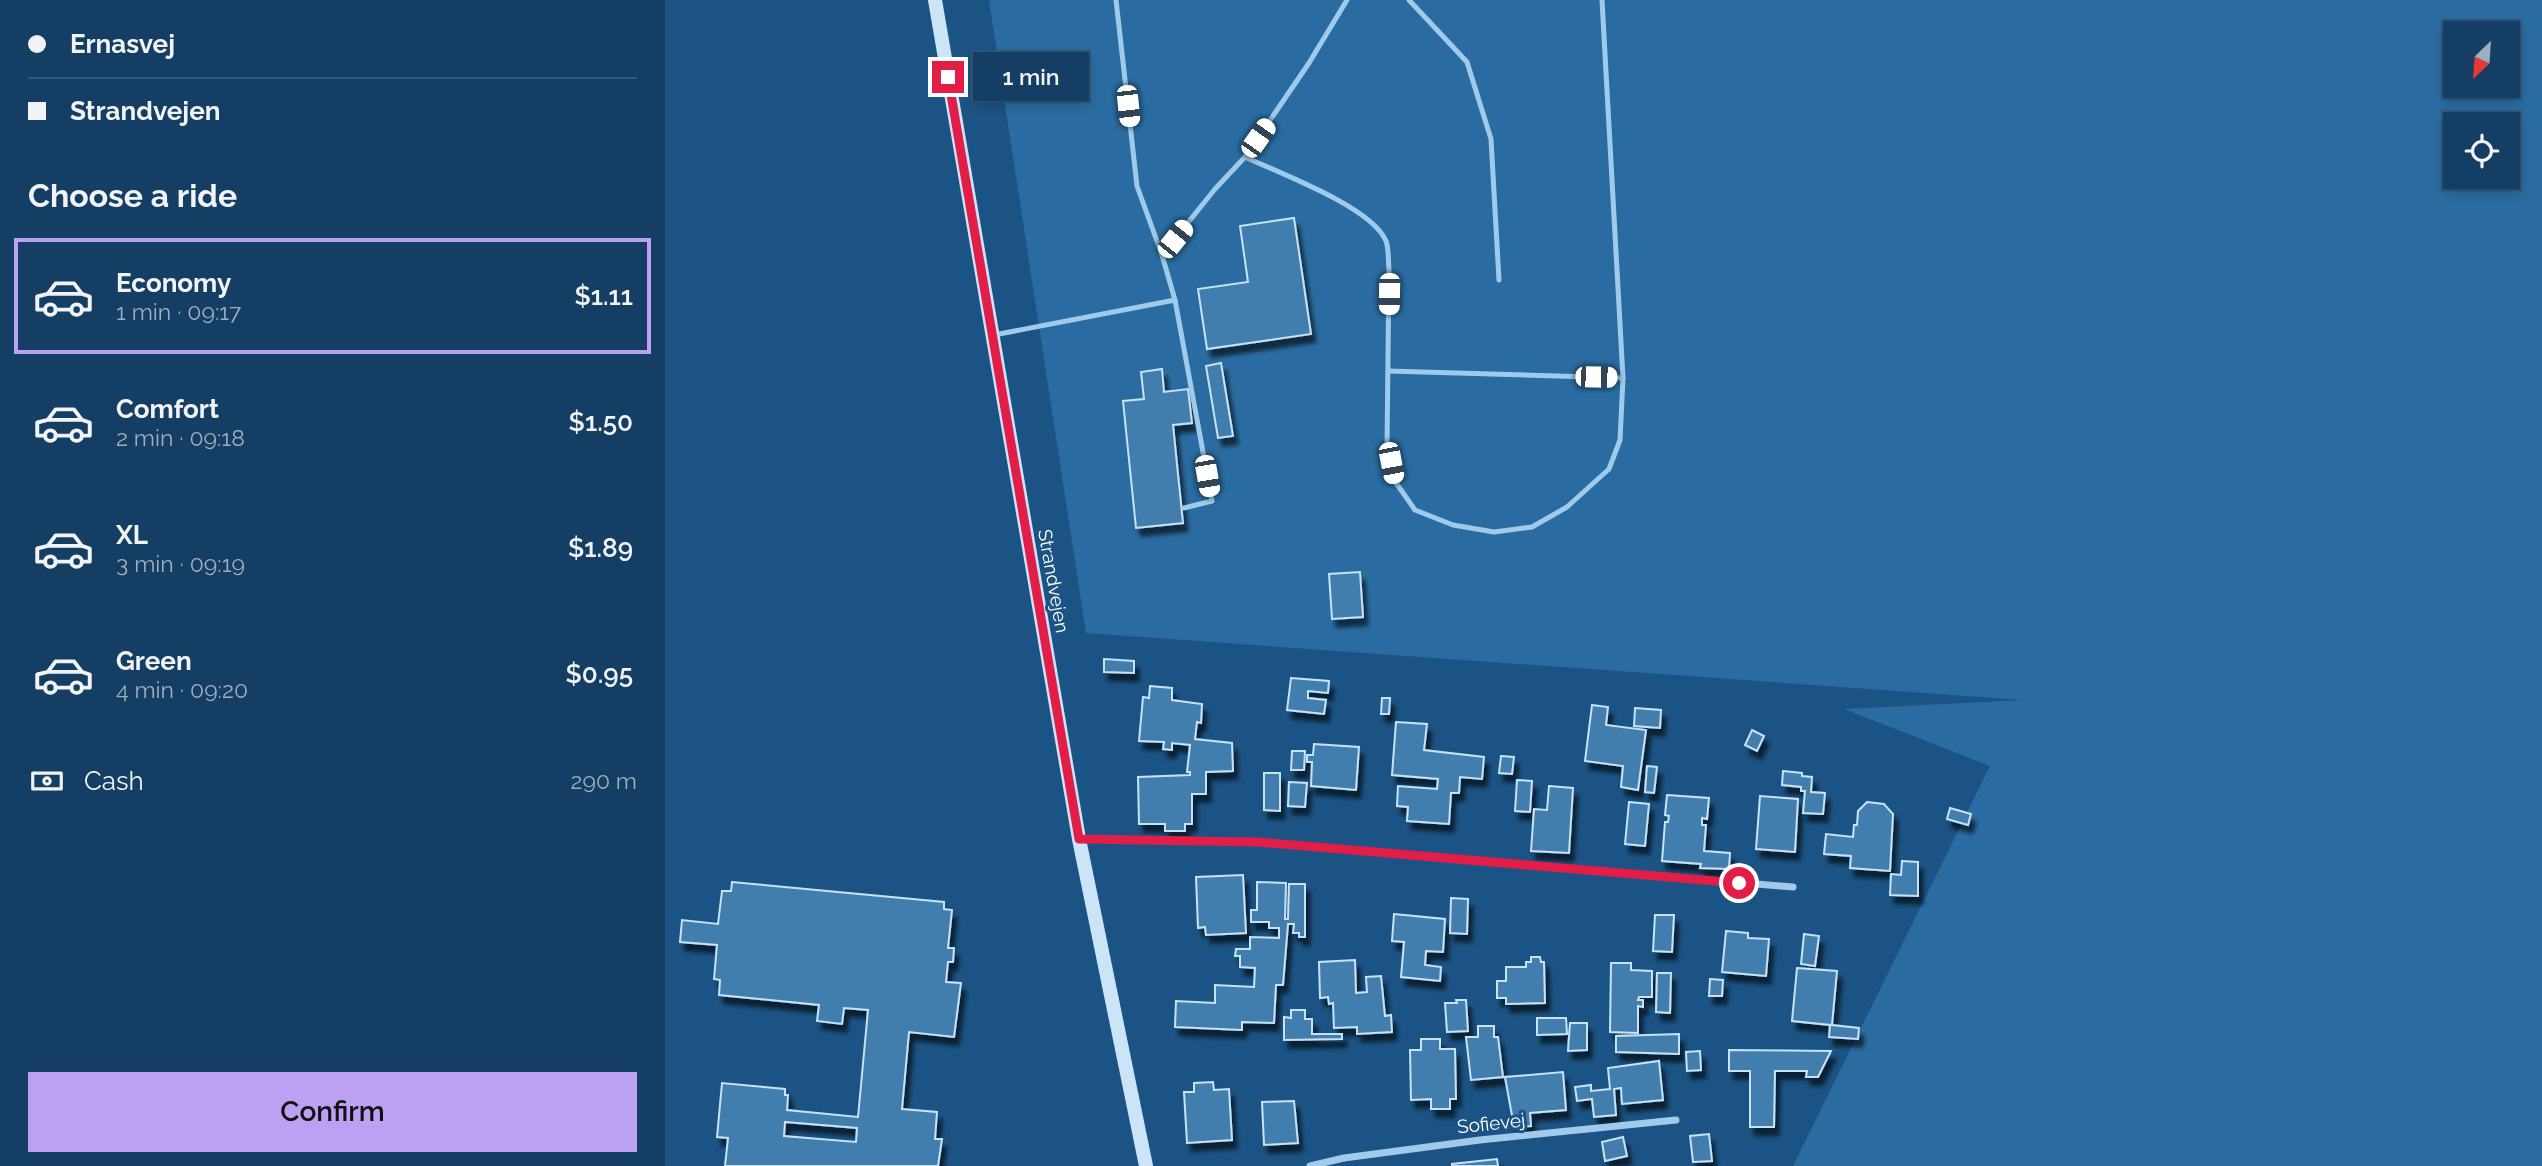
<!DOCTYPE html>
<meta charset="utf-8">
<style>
:root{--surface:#143e63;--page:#21496c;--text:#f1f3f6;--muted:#9daebe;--line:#335778;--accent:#bca0f2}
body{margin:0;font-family:Raleway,sans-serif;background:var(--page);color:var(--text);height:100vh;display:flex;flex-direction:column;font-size:26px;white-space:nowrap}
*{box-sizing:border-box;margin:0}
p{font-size:23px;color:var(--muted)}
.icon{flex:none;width:38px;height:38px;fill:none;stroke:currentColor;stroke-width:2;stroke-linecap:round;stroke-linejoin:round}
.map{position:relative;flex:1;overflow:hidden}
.sheet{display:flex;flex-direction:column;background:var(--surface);width:665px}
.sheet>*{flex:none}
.guide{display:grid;align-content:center;height:154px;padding:0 28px;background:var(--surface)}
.needle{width:46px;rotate:205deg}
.controls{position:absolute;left:1778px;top:21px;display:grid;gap:14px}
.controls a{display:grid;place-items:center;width:77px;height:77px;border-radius:0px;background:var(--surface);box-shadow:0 4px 10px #0003,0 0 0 2px var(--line);font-size:35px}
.end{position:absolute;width:32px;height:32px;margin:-16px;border:9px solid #e11d48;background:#fff;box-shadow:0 0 0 4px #fff}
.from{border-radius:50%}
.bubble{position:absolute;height:49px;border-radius:0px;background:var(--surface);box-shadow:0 4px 10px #0003,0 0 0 2px var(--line);font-size:23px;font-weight:600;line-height:49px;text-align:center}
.car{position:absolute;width:21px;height:42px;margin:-21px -10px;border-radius:9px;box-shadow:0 0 5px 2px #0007;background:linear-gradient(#fff 24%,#345 0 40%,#fff 0 76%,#345 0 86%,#fff 0)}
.guide b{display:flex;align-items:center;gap:24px;height:66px;font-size:26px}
.guide b+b{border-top:2px solid var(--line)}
.guide i{width:18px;height:18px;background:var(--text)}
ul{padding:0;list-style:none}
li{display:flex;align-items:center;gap:21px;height:116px;margin:0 14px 10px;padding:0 14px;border:4px solid transparent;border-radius:0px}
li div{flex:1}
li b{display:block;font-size:26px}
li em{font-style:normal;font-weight:600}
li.active{border-color:var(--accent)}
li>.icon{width:63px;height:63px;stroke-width:1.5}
h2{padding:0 28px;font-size:32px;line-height:84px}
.pay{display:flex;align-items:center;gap:18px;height:77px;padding:0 28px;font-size:26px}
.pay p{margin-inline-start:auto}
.cta{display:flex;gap:14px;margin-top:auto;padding:14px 28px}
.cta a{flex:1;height:80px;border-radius:0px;background:var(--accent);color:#111;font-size:28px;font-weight:600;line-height:80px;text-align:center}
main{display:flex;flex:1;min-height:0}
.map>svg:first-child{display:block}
</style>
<main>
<section class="sheet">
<div class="guide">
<b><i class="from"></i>Ernasvej</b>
<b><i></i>Strandvejen</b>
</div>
<h2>Choose a ride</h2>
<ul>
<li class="active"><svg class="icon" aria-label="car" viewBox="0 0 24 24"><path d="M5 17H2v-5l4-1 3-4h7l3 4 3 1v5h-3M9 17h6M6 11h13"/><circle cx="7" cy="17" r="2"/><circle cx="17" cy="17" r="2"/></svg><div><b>Economy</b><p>1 min · 09:17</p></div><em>$1.11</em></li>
<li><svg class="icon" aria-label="car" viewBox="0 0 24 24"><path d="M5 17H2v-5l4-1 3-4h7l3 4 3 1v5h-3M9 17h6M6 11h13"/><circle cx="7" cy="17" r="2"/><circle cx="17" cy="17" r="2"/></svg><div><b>Comfort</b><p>2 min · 09:18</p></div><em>$1.50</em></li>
<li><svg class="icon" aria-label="car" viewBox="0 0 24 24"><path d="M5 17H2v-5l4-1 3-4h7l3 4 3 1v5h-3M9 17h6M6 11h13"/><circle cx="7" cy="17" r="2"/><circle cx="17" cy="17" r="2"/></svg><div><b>XL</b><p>3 min · 09:19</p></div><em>$1.89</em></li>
<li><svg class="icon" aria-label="car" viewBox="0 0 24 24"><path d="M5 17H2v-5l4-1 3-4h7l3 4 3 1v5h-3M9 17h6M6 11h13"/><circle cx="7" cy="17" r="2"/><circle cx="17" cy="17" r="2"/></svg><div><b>Green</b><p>4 min · 09:20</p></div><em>$0.95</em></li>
</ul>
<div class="pay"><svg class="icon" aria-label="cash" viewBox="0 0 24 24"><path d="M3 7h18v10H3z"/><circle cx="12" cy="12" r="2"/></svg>Cash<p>290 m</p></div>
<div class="cta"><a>Confirm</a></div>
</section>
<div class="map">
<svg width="1877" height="1166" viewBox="0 0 1877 1166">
<defs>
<filter id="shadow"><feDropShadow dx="4.5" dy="8" stdDeviation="2" flood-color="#0009"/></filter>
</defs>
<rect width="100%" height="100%" fill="#1b5384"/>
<!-- green -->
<path fill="#2a6ca1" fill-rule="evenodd" d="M324,0h1553v1166h-749l197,-400 -146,-57 179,-9 -937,-67zM1790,33h53v53h-53zM1790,124h53v53h-53z"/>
<!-- building -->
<g fill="#437ead" stroke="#c5e2f8" stroke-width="2" fill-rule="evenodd" filter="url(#shadow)">
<path d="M629,218l17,116 -104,15 -9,-60 50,-7 -8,-56z"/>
<path d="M556,363l12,73 -15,2 -12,-72z"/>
<path d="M497,369l2,23 24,-3 4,34 -19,2 10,98 -47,5 -13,-127 21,-2 -3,-27z"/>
<path d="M695,572l3,45 -31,2 -3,-45z"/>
<path d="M439,659l30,2v12l-30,-1z"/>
<path d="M626,678l38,3 -1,12 -20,-2v7l18,2 -2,14 -37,-4z"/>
<path d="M485,686l22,2v12l30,4 -1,19 -4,-1 -2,17 37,4 1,28 -27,1v22h-14v30h-7v7h-20v-7h-26l-1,-47 52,-2v-3h-3l3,-27 -18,-2v7l-9,-1 1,-7 -25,-1 4,-44 6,1z"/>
<path d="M717,698h8l-1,16h-8z"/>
<path d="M927,705l16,2 -2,18 40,5 -8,60 -17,-3 2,-21 -38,-5z"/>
<path d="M970,708l26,2 -1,18 -26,-2z"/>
<path d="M731,722l31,2 -3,26 60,7 -2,22 -22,-2 -1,16h-8l-2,31 -42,-3 1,-14 -11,-1 1,-20 39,3 1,-10 -46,-4z"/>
<path d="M1087,730l12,6 -7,15 -12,-6z"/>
<path d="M649,744l45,3 -3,43 -45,-4 1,-24h-5v-7h6z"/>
<path d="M627,751h13l-1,19h-13z"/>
<path d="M836,756l13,1 -2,17 -13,-1z"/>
<path d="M982,766l10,1 -3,26 -9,-1z"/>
<path d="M1118,771l19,2v3l10,1 -1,15 14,1 -2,21 -20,-1 2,-22h-4v-4l-19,-2z"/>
<path d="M599,773h16v38l-16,-1z"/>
<path d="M852,780l15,1 -2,31 -15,-1z"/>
<path d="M624,782l18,1 -2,24 -17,-1z"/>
<path d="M884,786l24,2 -4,65 -38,-2 3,-42 13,1z"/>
<path d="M1002,795l42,3 -2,21 -5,-1v7h4l-2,26 26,2 -1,16 -29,-1 1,-4 -39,-3 3,-39h3l1,-6 -4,-1z"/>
<path d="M1095,796l38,3 -3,53 -39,-3z"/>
<path d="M964,802l20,2 -4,42 -20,-2z"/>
<path d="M1202,802l17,2 9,10 -3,57 -40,-3 1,-12 -27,-2 2,-20 27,3 1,-12h3l1,-14z"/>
<path d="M1285,808l21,6 -3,11 -21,-6z"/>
<path d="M1237,861l16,1v34l-28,-1 1,-21 10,1z"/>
<path d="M578,875l3,58 -40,2 -1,-8 -7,1 -2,-51z"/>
<path d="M67,882l212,20v7l8,1 -4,38h6l-1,14h-5l-2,20 15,1 -7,54 -45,-5 -7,77 35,3 -2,27h7l-4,27h-213l3,-28 -11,-1 5,-54 63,6v6h3l-1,15 71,7 10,-107 -24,-2 -2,16 -25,-3 2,-16 -100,-10 1,-15 -6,-1 3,-34 -37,-3 2,-22 36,4 4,-33h9zM120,1122l72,6 -1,14 -72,-6z"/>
<path d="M592,882l29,1 -1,36h3l1,-35h16v53h-6v-4h-6l1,-9h-6l-5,61h-7l-2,38 -32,-1v8l-67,-3 1,-26 39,2v-18l39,2 1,-19 -15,-1v-11h-5l1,-7h14v-12l29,1v-10h-10v-6h-18v-12h6z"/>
<path d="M786,898l17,1 -1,35 -17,-1z"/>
<path d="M729,914l51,5 -2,33 -17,-1 -1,14 16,2 -1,14 -39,-4 3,-35 -12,-1z"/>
<path d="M990,915h19l-2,37 -19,-1z"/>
<path d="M1061,931l22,2v5l21,1 -3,37 -44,-4z"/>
<path d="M1139,934l15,2 -4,30 -14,-2z"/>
<path d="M866,957h9l1,5h3l1,41 -39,1v-6h-9v-17h9v-14h20v-5h5z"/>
<path d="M690,960l1,33 11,-1 -1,-15 15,-1 4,40 6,-1 1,17 -35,2v-7l-23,1 -1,-25 -4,1 -1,-7 -8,1 -1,-36z"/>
<path d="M946,963h20v7l21,1v26h-13l-1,3h5v7l-5,-1v27l-28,-1z"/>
<path d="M1132,968l40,3 -5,54 27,3 -1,11 -29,-2 1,-12 -38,-4z"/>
<path d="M992,973h14l-1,40 -14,-1z"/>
<path d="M1045,979l13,1 -1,16h-13z"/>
<path d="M791,1000h10l2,31 -21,1 -2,-29h12z"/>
<path d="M626,1010h14v9h7v15h30v5l-58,1v-23l7,1z"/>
<path d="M872,1018h29l1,16 -30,1z"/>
<path d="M905,1023h17v27l-19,1z"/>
<path d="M813,1026h16v11h4l5,40 -32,3 -5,-43h12z"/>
<path d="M1014,1034v20l-63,-2v-16z"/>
<path d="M756,1039h19v10h15l1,50h-6v10h-19v-10l-20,1 -1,-50h11z"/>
<path d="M1064,1050l102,1 -13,26h-12l1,-6h-32l-1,56h-24v-56h-21z"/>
<path d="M1035,1051l1,19 -14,1 -1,-19z"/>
<path d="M994,1061l4,39 -41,4 -1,-16 -7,1 2,26 -22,2 -2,-18 -15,2 -2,-14 16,-2v6l19,-2 -2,-21z"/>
<path d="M898,1072l3,38 -36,3 1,13 -17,1 -9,-50z"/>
<path d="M548,1082l1,8 15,-1 3,51 -45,3 -3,-51h10v-9z"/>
<path d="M629,1101l4,42 -34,2 -2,-43z"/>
<path d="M1044,1134l3,27 -19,1 -3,-26z"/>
<path d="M958,1137l4,19 -22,5 -3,-19z"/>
<path d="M832,1159l1,7h-46v-2z"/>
</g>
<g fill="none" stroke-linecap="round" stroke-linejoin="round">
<!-- lane -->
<g stroke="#a0caeb" stroke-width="5">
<path d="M451,0l21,186 25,69"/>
<path d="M744,0l58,62 24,77 8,141"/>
<path d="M580,157c34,16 127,50 141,84 3,8 2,19 3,28l-2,178 7,33 21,30 38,15 41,7 38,-5 35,-20 42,-38 11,-29 3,-62 -21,-378"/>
<path d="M510,300l-13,-45 53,-66 30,-32 64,-94 38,-63"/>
<path d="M329,335l181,-35 37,201 -28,7"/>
<path d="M723,371l235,7"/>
</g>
<!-- street -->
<g stroke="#a0caeb" stroke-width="7">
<path d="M414,839l178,3 536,45"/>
<path d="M645,1166l34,-8 136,-18 196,-20"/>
</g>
<!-- secondary -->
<path stroke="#cce4f8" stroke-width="14" d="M270,0l144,839 67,327"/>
</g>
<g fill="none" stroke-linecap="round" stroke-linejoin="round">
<!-- route -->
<path stroke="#e11d48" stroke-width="9" d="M283,77l131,762 178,3 482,41"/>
</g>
<g text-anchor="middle" stroke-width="6" stroke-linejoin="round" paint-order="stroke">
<!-- street labels -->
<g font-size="19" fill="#fff" stroke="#1b5384">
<text transform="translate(389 581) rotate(80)" y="7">Strandvejen</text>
<text transform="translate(826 1123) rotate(-6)" y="7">Sofievej</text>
</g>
</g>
</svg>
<div class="controls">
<a><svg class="needle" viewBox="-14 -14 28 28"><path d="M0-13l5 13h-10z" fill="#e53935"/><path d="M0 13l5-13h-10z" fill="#9daebe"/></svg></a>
<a><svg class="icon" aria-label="locate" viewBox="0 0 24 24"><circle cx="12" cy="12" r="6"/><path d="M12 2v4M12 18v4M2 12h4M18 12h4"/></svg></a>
</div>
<i class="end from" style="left:1074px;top:883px"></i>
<i class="end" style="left:283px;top:77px"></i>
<div class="bubble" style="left:308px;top:52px;width:116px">1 min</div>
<i class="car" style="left:463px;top:106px;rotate:174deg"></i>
<i class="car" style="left:593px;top:138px;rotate:35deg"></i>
<i class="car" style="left:510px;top:239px;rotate:39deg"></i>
<i class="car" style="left:724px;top:294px;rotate:181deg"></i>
<i class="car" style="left:931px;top:377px;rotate:91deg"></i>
<i class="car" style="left:726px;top:463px;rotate:169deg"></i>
<i class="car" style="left:542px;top:476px;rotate:170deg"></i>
</div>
</main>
